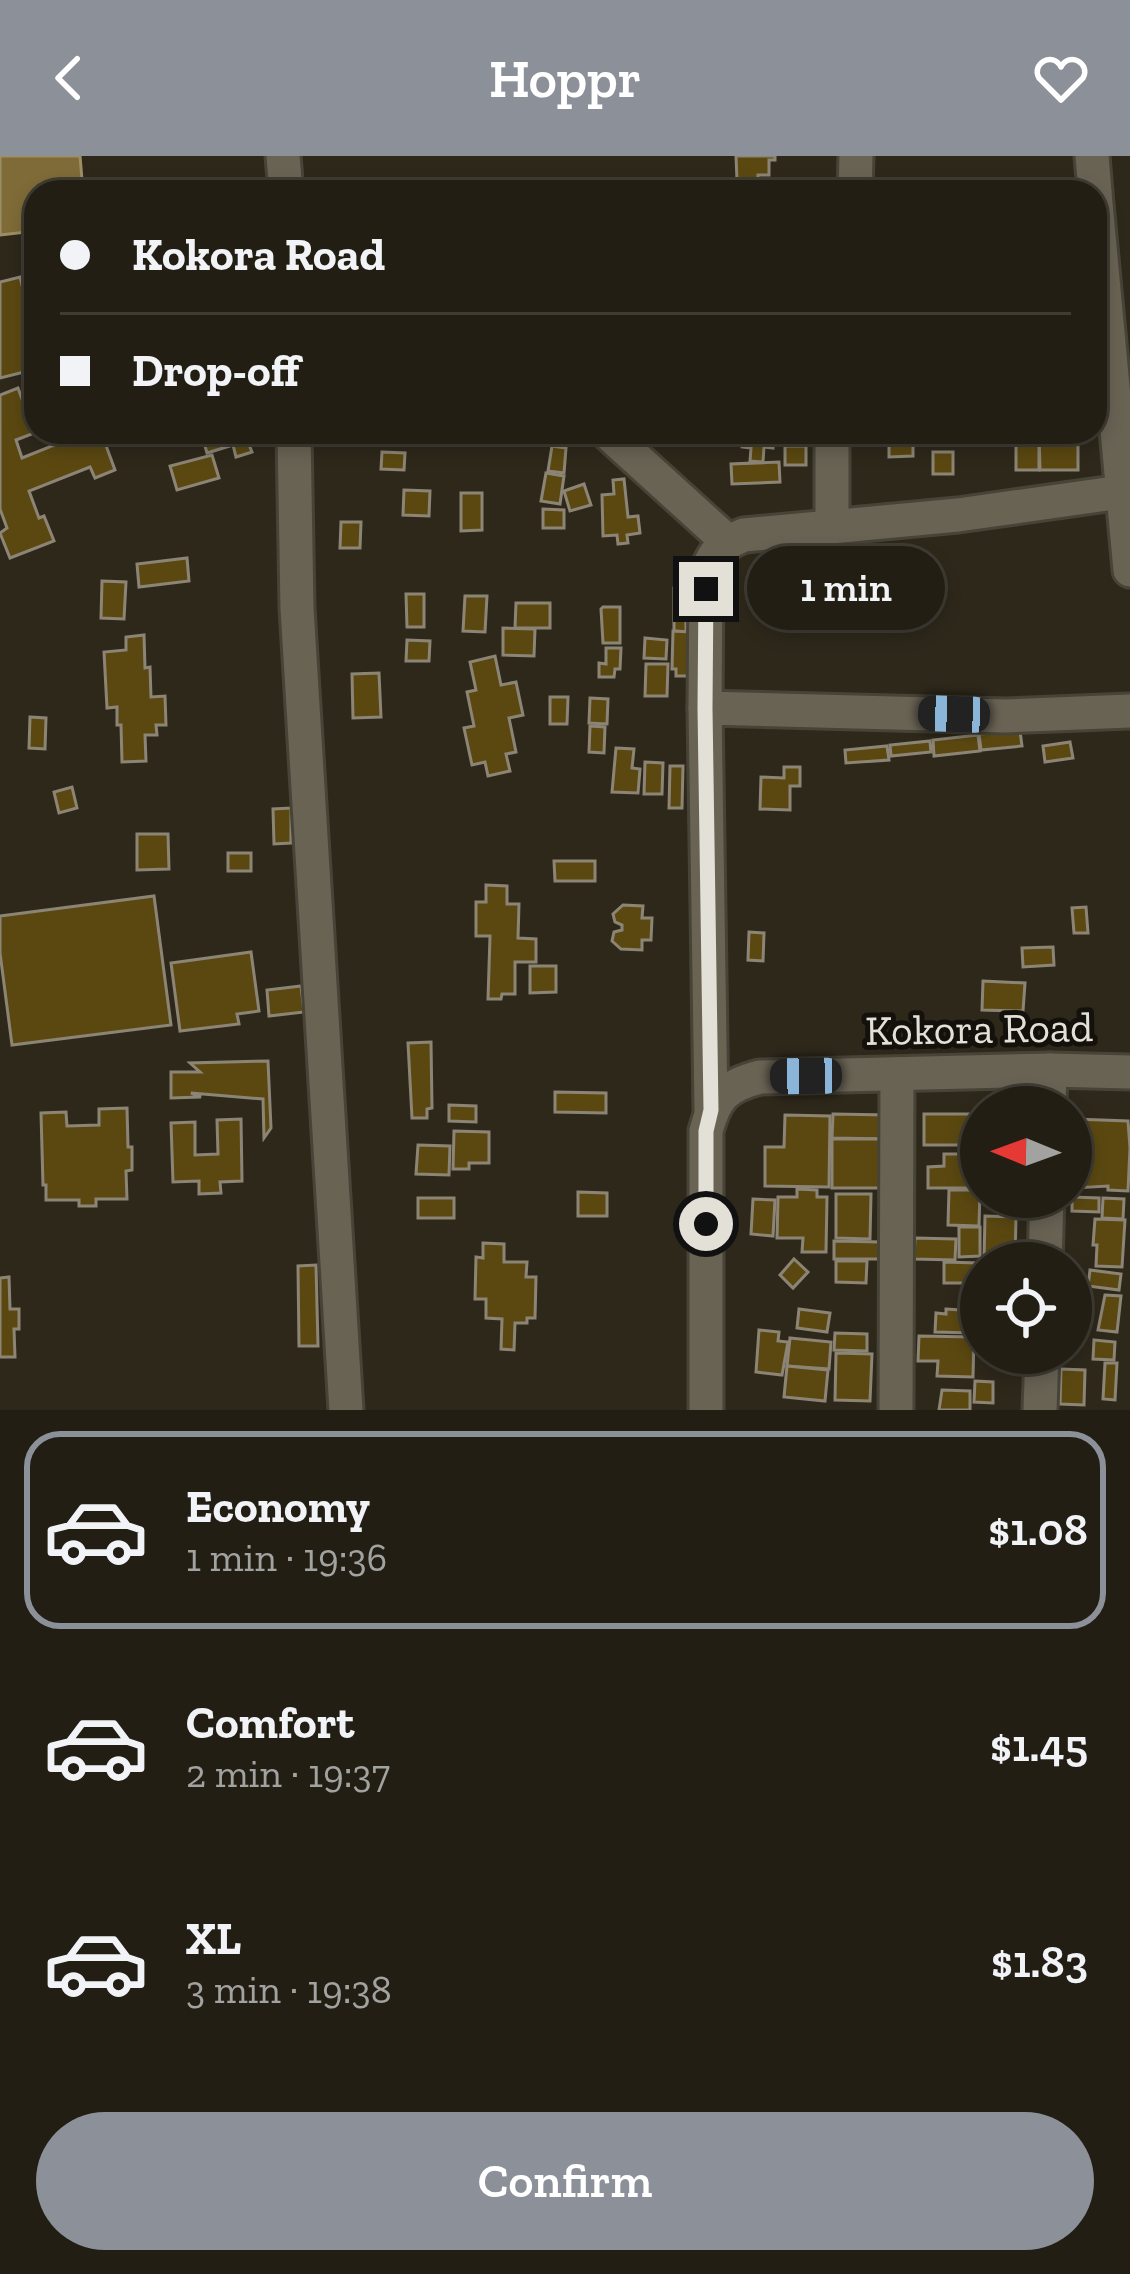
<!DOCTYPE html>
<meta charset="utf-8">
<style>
:root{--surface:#221e14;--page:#2a271d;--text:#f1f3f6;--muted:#a2a2a0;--line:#3f3c34;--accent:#8c9099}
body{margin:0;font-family:"Zilla Slab",serif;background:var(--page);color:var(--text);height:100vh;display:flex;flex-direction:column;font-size:45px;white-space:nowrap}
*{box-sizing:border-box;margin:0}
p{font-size:39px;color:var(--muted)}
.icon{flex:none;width:66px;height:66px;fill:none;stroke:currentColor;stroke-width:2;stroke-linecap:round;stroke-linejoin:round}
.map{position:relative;height:1254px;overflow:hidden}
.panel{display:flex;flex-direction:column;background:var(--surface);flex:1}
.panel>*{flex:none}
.top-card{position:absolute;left:24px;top:24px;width:1083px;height:264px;border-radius:36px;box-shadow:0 6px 18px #0003,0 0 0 3px var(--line);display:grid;align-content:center;height:264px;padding:0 36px;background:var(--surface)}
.needle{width:78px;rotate:271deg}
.fabs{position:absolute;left:960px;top:930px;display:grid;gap:24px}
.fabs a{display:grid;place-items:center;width:132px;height:132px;border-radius:50%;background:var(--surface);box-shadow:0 6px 18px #0003,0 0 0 3px var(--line);font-size:60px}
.end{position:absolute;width:54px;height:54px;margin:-27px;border:15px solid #e3e0d7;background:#111;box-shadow:0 0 0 6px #111}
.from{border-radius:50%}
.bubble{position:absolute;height:84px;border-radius:42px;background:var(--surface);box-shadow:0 6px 18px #0003,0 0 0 3px var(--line);font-size:39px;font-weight:600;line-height:84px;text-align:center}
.car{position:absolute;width:36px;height:72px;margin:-36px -18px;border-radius:15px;box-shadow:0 0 9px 3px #0007;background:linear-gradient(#222 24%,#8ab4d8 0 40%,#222 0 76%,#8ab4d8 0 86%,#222 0)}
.top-card b{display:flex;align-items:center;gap:42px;height:114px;font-size:45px}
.top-card b+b{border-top:3px solid var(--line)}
.top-card i{width:30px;height:30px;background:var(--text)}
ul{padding:21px 0 0;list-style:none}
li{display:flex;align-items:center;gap:36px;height:198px;margin:0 24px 18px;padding:0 12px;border:6px solid transparent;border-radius:36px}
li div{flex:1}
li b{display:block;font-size:45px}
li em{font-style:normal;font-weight:600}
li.active{border-color:var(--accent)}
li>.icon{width:108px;height:108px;stroke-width:1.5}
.primary-button{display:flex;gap:24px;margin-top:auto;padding:24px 36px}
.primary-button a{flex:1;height:138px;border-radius:72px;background:var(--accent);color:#fff;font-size:48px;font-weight:600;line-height:138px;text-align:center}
header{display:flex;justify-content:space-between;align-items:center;height:156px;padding:0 36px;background:var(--accent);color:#fff;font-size:54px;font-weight:600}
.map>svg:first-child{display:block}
</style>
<header><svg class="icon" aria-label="back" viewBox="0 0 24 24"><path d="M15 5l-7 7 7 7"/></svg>Hoppr<svg class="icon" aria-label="heart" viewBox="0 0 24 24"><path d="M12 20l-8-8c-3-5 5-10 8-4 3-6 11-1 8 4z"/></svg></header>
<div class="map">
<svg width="1130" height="1254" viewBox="0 0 1130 1254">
<rect width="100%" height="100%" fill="#2e281b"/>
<!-- water -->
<path fill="#7e6b37" stroke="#9c8e67" stroke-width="3" d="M0,0h80l3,36h-47v39l-36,4z"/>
<!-- building -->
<g fill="#5b4811" stroke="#8c8576" stroke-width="3">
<path d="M736,0h39v4h-6v15h-11v6h-21z"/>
<path d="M20,121l16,66v26l-36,9v-96z"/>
<path d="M18,232l8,22 5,-2 5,12 1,12 -21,8 6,18 35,-14 -4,-10 5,-2h43l14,38 -20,8 -5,-11 -61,24 10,27 5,-2 10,25 -44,17 -10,-25 7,-5 -7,-19v-114z"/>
<path d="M201,276h53l2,7 -8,3 4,10 -16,5 -3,-12 -26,8z"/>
<path d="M737,276h37l-1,16 -9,-1 -1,15 -13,-1 1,-13 -9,-1v-15z"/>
<path d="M1029,276h10v38h-23v-26h13z"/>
<path d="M1039,276h39v38h-38z"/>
<path d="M913,281v19l-24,1v-19z"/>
<path d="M552,290l14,2 -2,25 -16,-2z"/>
<rect x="785" y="290" width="21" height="19"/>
<path d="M382,296l23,1 -1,17 -23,-1z"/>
<rect x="933" y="296" width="20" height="22"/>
<path d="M212,299l7,23 -42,12 -7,-24z"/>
<path d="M779,306l1,20 -48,2 -1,-20z"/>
<path d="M546,317l18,3 -4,28 -19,-3z"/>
<path d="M624,323l4,38 10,-1 2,17 -13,2 1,8 -10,1 -1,-9 -14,1 -1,-41 12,-1 -1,-14z"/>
<path d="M584,328l7,21 -21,6 -6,-20z"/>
<path d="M404,334l26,1 -1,25 -26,-1z"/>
<path d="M461,337h21v37l-21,1z"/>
<path d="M543,353l21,1v18h-21z"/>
<path d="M341,366h20l-1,26h-20z"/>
<path d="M187,402l2,23 -50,6 -2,-23z"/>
<path d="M102,425l24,1 -2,37 -23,-1z"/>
<path d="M674,432h18v25h-6v19l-12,-1z"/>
<path d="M406,438h18v33h-17z"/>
<path d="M465,440h22l-2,36 -22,-1z"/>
<path d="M516,447h34v25h-35z"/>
<path d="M603,451h17v36h-17l-2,-34z"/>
<path d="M503,472l32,1 -1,27 -31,-1z"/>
<path d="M673,475l19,1 -1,44h-15v-7h-4z"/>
<path d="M144,479l1,33 5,-1 1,30 14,-1 1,29h-10l1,10h-12l1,26 -24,1 -1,-37h-4v-18l-10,1 -3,-56 22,-2v-13z"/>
<path d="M645,482l22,2 -1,19 -22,-1z"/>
<path d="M407,484l23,1 -1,20h-23z"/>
<path d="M606,492h15l-1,21h-5l-1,8h-15v-14l7,1z"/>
<path d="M495,500l6,29 15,-3 7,33 -14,3 7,34 -10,2 4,17 -22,5 -3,-14 -13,3 -8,-37 10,-2 -7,-34 9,-2 -6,-28z"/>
<path d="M646,508h22l-1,32h-22z"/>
<path d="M379,517l2,44 -28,1 -1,-44z"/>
<path d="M550,541h18l-1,27h-17z"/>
<path d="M590,542l18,1 -1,25 -18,-1z"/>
<path d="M30,561l16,1 -1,31 -16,-1z"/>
<path d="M590,570l15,1 -1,26 -15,-1z"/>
<path d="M1020,575l2,15 -41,4 -2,-16z"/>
<path d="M978,579l2,16 -46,5 -1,-16z"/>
<path d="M930,585l1,11 -40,4 -1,-11z"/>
<path d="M1070,586l3,16 -28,4 -2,-16z"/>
<path d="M887,590l2,14 -43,3 -1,-13z"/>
<path d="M616,592l18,1 -2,19 8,1 -2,24 -26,-1z"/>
<path d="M645,606l18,1 -1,31h-18z"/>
<path d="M670,610h13l-1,42h-13z"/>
<path d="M784,611h16v19h-10v24l-30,-1 1,-32 23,1z"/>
<path d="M72,631l5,21 -18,5 -5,-21z"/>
<path d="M291,652v35l-17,1 -1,-35z"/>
<path d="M137,678h31l1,35 -32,1z"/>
<rect x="228" y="697" width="23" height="18"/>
<path d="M554,705h41v20h-40z"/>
<path d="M486,729l21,1v18h12l-1,34 18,1v23h-21v32h-13l-1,5h-13l2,-63h-14v-34h10z"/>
<path d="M154,740l17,129 -159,20 -12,-92v-37z"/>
<path d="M623,749l20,1 -1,12h10l-1,22h-9v10l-21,-1 -9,-8 2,-9 8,-2v-5l-7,-3 -2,-8z"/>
<path d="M1086,751l2,26h-14l-2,-25z"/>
<path d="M749,776l15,1 -1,28 -15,-1z"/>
<path d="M1053,791l1,18 -31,2 -1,-19z"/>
<path d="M251,796l8,59 -22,3 2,10 -59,7 -9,-68z"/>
<path d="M530,810h26v26l-26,1z"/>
<path d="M983,825l42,2 -2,28 -41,-1z"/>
<path d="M301,830l3,26 -35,4 -2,-26z"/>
<path d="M431,886l1,66 -5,1v9h-15l-4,-75z"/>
<path d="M268,905l3,67 -7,10 -1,-39 -72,-6 10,4 -30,1v-26h29l-10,-9z"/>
<path d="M555,936l51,1v20l-51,-1z"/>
<path d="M449,949l27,1v16l-27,-1z"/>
<path d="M127,952l1,39h4v23l-6,1 1,28h-31v7h-17v-6h-33v-15h-3l-2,-72 25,-1 1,14 32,-1v-16z"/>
<path d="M833,958l55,1v24l-56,-1z"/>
<rect x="924" y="958" width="54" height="31"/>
<path d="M785,959l45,1 -1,71 -64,-1v-39h19z"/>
<path d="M241,963l1,62 -22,1 1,11 -22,1v-13l-26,1 -2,-59 24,-1v33l23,-1 -1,-34z"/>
<path d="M1074,963l54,2 2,27 -2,43 -20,-1v-4l-34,2 1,-5h-4z"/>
<path d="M454,975l35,1v31h-20v6h-16z"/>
<path d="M832,983h60l-1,49h-59z"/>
<path d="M418,989l32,1 -1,29 -33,-1z"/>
<path d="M944,998h36v34h-52v-21l16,-1z"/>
<path d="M797,1033l20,1v7h10l-1,55h-24l1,-14h-26l1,-41h19z"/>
<path d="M949,1034h31l-1,36 -31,-1z"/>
<path d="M578,1036l29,1v23h-29z"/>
<path d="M836,1038h35l-1,45 -34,-1z"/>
<path d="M1072,1041l27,1v14l-27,-1z"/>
<rect x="418" y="1042" width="36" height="20"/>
<path d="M1103,1042l21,1 -1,20 -21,-1z"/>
<path d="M753,1043l22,1 -2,36 -22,-2z"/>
<path d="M985,1060l31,1 -1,44 -31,-1z"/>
<path d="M1095,1063l30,1 -3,47 -26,-1 1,-21h-4z"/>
<path d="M959,1071h21v29l-21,1z"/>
<path d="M915,1082l41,1 -1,21 -41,-1z"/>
<path d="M834,1085l46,1v17h-46z"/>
<path d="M483,1087l21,1v18h23l-1,15h10l-1,41h-8v5h-12l-1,27 -13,-1 1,-30 -16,-1v-19h-11l1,-42 7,1z"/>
<path d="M794,1103l14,13 -15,16 -13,-13z"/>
<path d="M836,1105h31l-1,22 -30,-1z"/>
<path d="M944,1106l34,1 -3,27h-12v-7h-19z"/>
<path d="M316,1109l2,81h-19l-1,-80z"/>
<path d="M1090,1114l31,4 -2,16 -31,-4z"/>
<path d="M9,1121l1,32h9v20h-5l1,28h-15v-79z"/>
<path d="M1105,1139l16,1 -4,36 -19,-2z"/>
<path d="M799,1153l31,4 -3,19 -30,-4z"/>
<path d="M946,1153l29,2 -1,22 -39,-1 1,-19 10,1z"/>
<path d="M759,1174l20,2 -1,9 10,1 -6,33 -26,-3z"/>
<path d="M835,1177l32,1v17l-33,-1z"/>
<path d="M919,1180l55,1 -1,40 -36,-1 1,-15h-20z"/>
<path d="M790,1182l41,4 -2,27 -42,-3z"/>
<path d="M1094,1184l21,2 -1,18 -21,-1z"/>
<path d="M836,1197l36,1 -2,47 -35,-1z"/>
<path d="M1105,1207h12l-2,37 -12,-1z"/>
<path d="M787,1210l41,4 -3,31 -41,-4z"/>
<path d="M1061,1213l24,1 -1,35 -24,-1z"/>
<path d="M975,1225l18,1v21l-19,-1z"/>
<path d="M942,1234l28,1v19h-31z"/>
</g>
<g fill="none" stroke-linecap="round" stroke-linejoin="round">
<!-- minor casing -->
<g stroke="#474337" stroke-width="39">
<g id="minor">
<path d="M283,0l3,36"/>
<path d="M1092,0l3,36"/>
<path d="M855,36l1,-36"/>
<path d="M1095,37l35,377"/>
<path d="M294,276l3,176 49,802"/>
<path d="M607,276l120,109"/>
<path d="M832,276v95"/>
<path d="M705,552l301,8 124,-5"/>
<path d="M1049,951l1,-37"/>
<path d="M711,954l-6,-402 1,-134c7,-22 17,-31 38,-39l214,-20 163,-23"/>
<path d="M1045,1107l2,-66"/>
<path d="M706,1254v-279c9,-34 19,-45 54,-54l290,-7 80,2"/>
<path d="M896,1254l1,-336"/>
<path d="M1040,1254l2,-57"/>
</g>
</g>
<!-- minor -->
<use href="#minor" stroke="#696354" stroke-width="33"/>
</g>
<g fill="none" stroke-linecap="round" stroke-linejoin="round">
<!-- route -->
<path stroke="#e3e0d7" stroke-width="15" d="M706,433l-1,119 6,402 -5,21v93"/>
</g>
<g text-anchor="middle" stroke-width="10" stroke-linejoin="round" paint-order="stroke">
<!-- street labels -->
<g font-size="42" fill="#e3e0d7" stroke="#14110c">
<text transform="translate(979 872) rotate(-1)" y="15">Kokora Road</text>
</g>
</g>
</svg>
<div class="fabs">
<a><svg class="needle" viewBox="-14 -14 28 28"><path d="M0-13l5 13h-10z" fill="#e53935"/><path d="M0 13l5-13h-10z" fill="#a2a2a0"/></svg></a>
<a><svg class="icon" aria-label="locate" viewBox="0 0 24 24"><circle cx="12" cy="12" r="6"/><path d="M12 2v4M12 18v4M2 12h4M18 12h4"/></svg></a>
</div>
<i class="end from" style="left:706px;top:1068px"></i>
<i class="end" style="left:706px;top:433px"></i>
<div class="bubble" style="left:747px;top:390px;width:198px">1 min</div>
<i class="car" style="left:954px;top:558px;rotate:272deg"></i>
<i class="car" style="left:806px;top:920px;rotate:269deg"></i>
<div class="top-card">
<b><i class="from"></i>Kokora Road</b>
<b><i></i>Drop-off</b>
</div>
</div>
<section class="panel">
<ul>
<li class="active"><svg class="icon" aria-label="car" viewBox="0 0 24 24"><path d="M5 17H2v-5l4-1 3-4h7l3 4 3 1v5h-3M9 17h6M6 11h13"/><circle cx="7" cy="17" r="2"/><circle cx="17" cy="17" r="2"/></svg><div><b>Economy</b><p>1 min · 19:36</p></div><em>$1.08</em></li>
<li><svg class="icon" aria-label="car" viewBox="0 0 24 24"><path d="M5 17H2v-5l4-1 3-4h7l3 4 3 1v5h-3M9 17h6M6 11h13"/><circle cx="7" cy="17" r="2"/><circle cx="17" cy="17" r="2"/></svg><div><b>Comfort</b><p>2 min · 19:37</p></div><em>$1.45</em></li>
<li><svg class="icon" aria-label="car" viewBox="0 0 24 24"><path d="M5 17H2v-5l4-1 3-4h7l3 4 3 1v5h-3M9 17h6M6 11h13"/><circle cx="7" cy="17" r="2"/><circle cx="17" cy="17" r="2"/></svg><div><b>XL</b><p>3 min · 19:38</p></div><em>$1.83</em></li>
</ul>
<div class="primary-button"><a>Confirm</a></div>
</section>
